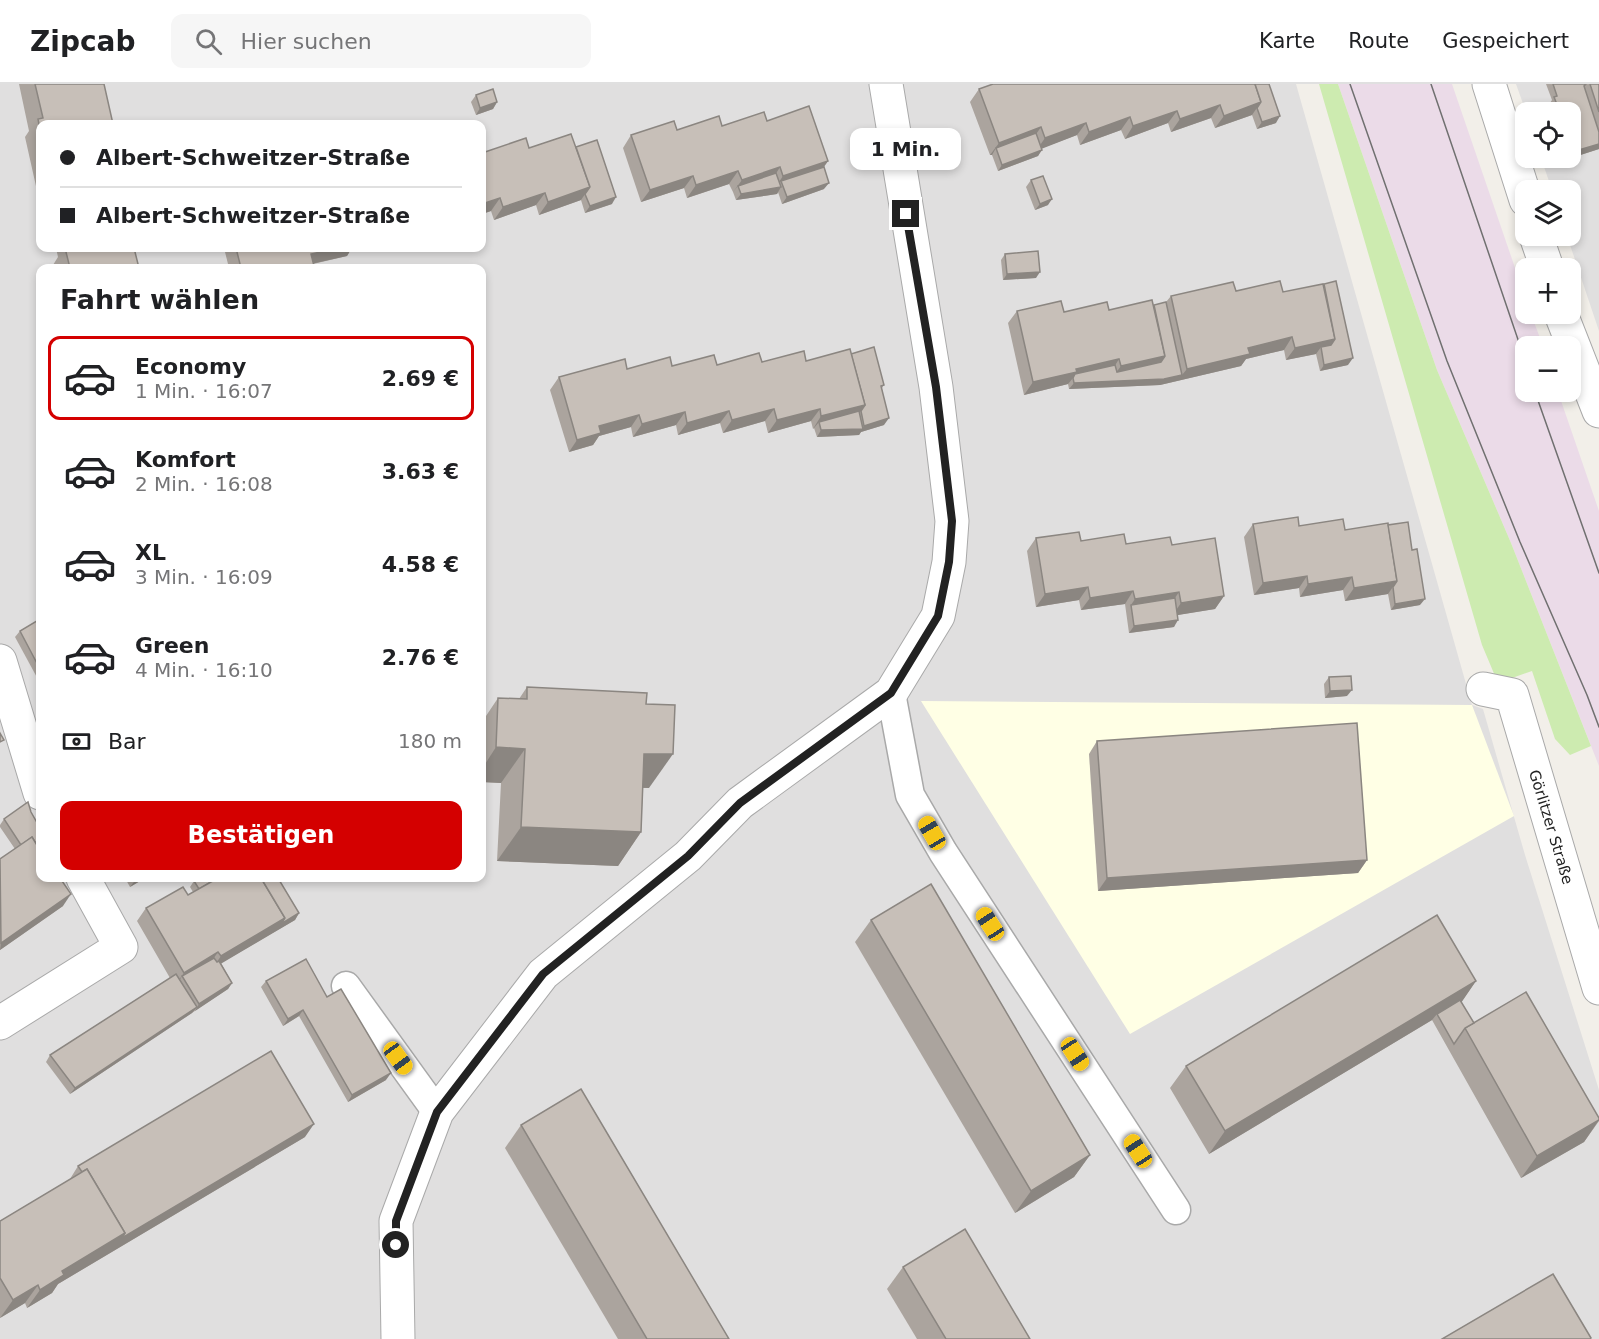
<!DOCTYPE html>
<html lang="de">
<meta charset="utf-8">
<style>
:root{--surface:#fff;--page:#f6f6f6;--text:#202124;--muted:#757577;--line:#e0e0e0;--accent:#d40000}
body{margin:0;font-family:"DejaVu Sans",sans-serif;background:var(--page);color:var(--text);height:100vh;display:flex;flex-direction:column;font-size:22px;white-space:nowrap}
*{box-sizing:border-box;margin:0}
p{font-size:20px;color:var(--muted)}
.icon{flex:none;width:33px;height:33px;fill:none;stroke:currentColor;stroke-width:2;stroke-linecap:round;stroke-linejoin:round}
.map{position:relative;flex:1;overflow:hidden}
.drawer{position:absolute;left:36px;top:180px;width:450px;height:618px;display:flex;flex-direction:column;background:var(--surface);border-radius:12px;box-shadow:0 3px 9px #0003}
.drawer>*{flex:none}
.banner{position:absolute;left:36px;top:36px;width:450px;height:132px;border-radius:12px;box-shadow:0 3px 9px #0003;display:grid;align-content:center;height:132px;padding:0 24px;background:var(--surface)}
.buttons{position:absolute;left:1515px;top:18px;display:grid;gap:12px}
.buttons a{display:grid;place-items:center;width:66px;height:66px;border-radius:12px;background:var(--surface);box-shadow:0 3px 9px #0003;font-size:30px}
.end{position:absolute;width:27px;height:27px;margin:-14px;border:8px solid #222;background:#fff;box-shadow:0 0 0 3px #fff}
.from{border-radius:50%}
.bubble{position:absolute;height:42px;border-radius:12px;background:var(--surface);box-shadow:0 3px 9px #0003;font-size:20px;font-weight:800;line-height:42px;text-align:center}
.car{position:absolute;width:18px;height:36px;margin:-18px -9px;border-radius:8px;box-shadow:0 0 4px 2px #0007;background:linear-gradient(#f5c518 24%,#345 0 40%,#f5c518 0 76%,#345 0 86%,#f5c518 0)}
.banner b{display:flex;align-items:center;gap:21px;height:57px;font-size:22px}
.banner b+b{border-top:2px solid var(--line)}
.banner i{width:15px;height:15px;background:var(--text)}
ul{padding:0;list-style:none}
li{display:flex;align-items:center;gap:18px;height:84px;margin:0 12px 9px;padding:0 12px;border:3px solid transparent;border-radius:12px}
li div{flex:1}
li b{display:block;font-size:22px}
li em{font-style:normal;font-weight:800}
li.current{border-color:var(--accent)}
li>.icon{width:54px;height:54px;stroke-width:1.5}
h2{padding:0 24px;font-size:27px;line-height:72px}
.pay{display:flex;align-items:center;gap:15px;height:66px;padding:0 24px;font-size:22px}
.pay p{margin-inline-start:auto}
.action{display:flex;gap:12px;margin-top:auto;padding:12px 24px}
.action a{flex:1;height:69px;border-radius:12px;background:var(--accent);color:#fff;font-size:24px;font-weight:800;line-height:69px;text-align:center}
header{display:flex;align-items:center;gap:36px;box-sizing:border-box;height:84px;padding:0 30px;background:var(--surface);border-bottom:2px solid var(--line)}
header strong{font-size:28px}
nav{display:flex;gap:33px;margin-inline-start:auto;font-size:21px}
.search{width:420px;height:54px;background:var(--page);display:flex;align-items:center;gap:15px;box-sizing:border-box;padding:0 21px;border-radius:12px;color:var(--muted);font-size:22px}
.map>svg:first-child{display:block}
</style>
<header>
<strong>Zipcab</strong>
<div class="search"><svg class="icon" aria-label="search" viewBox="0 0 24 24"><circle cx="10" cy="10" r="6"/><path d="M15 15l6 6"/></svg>Hier suchen</div>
<nav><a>Karte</a><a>Route</a><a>Gespeichert</a></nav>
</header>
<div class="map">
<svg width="1599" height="1255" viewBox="0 0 1599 1255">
<rect width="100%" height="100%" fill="#f2efe9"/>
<!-- residential -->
<g fill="#e0dfdf" fill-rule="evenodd">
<path d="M0,0h1296l176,621 11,4 42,146 74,235v249h-1599zM40,40h442v124h-442zM40,184h442v610h-442z"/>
<path d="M1516,0h83v247l-32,-95h3v-46h-18l-11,-32h29v-46h-44z"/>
</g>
<!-- industrial -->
<path fill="#ebdbe8" d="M1338,0h114l73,213 1,17h5l12,32h-17v46h32l41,119v255l-88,-223 -74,-173z"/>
<!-- education -->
<path fill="#ffffe5" d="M921,617l551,4 42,111 -384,218z"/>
<!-- grass -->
<path fill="#cdebb0" d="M1319,0h19l99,286 74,173 80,203 -21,9 -15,-16 -23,-68 -34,12 -16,-38z"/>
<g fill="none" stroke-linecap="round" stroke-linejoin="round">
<!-- service casing -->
<g stroke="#a9a9a9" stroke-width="31">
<g id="service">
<path d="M891,609l19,102 33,57 233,358"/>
<path d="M346,902l91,126"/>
</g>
</g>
<!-- minor casing -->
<g stroke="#a9a9a9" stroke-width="35">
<g id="minor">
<path d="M1489,0l37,116"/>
<path d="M1536,152l11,32"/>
<path d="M1561,230l38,97"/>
<path d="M0,577l40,132"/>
<path d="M1483,605l29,6 87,293"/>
<path d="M0,939l121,-76 -38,-69"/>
<path d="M398,1255l-2,-118 41,-109 106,-138 145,-118 52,-53 151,-110 47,-77 11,-54 3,-41 -16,-134 -50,-303"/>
</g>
</g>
<!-- service -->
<use href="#service" stroke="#fff" stroke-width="28"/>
<!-- minor -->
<use href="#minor" stroke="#fff" stroke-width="33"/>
<!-- tram -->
<g stroke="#707070" stroke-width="1.5">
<path d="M1350,0l97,277 73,181 67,153 12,32"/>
<path d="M1431,0l95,279"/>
<path d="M1535,308l64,181"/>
</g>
</g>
<!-- wall -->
<g fill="#aba49e">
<path d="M19,0h85l-64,40v80l-15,-67 4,-6z"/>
<path d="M1269,0l7,39 -19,6 -5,-14 -37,13 -4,-10 -40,14 -3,-9 -43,16 -4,-9 -41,15 -3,-10 -35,13 -4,8 -40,15 -6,-16h-2l-20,-53 9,-13z"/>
<path d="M1546,0h53v65l-31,10v-1h2v-46h-17l-3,-9 2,-3z"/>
<path d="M476,11l21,7 -4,7 -17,6 -5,-13z"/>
<path d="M767,37l61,40 -4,6v22l-42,15 -4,-12 -1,2 -41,6 -3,-8 -4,-8 -42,14 -3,-10 -43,14 -18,-54 8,-13z"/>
<path d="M482,60l3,8 44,-4 47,-1 36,57 -27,9 -4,-13 -42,15 -3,-10 -42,15 -3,-9 -9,3z"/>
<path d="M1031,96l17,25 -13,5 -9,-23z"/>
<path d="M56,164h78l5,20h-86v-3l5,-8z"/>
<path d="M224,164h142l-16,3 -3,5 -34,8 -2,4h-82z"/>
<path d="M1005,170l31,24 -33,2 -2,-20z"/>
<path d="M1236,207l47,1 65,73 -28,6 -4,-17 -30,6 -2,-10 -38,9 -5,7 -81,19 -91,4 -1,-5 -44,11 -16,-72 9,-12 47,1 45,-2 45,-5 12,-3 5,-6z"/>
<path d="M851,270l33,31 -2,3 2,37 -23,7 -2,3 -42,2 -3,-9 -1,1 -2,-8 -43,12 -3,-12 -42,12 -3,-10 -42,12 -2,-10 -43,12 -2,-10 -32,9 -6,9 -24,7 -19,-62 9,-13 68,-8 179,-8z"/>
<path d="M1253,440l46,2 46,4 75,75 -29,5 -3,-16 -43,7 -2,-11 -43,7 -1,-9 -45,7 -10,-58z"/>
<path d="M1036,454l90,6 46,1 52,51 -9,13 -38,6 -3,12 -45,6 -4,-29 -44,6 -2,-10 -43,7 -9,-56z"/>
<path d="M40,535v64l-25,-46 5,-6z"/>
<path d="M1329,593l18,19 -22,2 -1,-14z"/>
<path d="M527,603l119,17 3,84h-6l-2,44 -23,34 -121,-5 4,-78 -19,-1v-60l16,-24 21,1z"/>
<path d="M1097,657l270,119 -9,13 -260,18 -9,-137z"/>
<path d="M31,728l32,94 -63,44v-91l15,-10 -15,-22v-2l4,-6z"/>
<path d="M125,794h20l-15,9z"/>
<path d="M194,797l105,32 -4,7 -74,43 11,20 -4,6 -158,105 -24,-32 4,-7 120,-77 -33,-57 9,-13 42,-13 5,-3 -3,-5z"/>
<path d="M871,836l219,235 -16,22 -59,36 -160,-271z"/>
<path d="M266,897l61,16 59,83 -38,22 -49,-86 -16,10 -22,-39z"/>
<path d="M1476,897l-15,21 13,21 125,95v3l-15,21 -63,36 -89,-158 -223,134 -39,-66 16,-22z"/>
<path d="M521,1041l208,214h-111l-113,-191z"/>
<path d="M305,1053l-247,147 -6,9 -25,15 -2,-5 -25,15v-97l70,-42 8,-13z"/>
<path d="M903,1183l127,72h-113l-30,-50z"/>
</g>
<!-- shaded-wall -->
<g fill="#8b8681">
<path d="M497,18l-4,7 -17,6 4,-7z"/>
<path d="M1261,18l-9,13 -37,13 9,-12z"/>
<path d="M1220,21l-9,13 -40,14 9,-13z"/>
<path d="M1177,27l-9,12 -43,16 8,-13z"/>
<path d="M1280,32l-4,7 -19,6 5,-7z"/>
<path d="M1130,33l-9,13 -41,15 9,-13z"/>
<path d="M1086,39l-9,12 -41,16 9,-13z"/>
<path d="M1041,43l-9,13 -36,8 -4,7h-2l9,-12z"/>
<path d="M1599,60v5l-31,10 2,-1v-3l2,-3z"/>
<path d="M1042,66l-4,6 -40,15 4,-6z"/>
<path d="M828,77l-9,12 -38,8 -4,7h-2l8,-12z"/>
<path d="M780,83l-8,13 -34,6 -5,6 9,-12z"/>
<path d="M738,87l-9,13 -42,14 9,-13z"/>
<path d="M693,92l-9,12 -43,14 9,-12z"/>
<path d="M829,99l-5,6 -42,15 5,-7z"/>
<path d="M590,103l-9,13 -42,15 9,-13z"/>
<path d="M781,103l-4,7 -41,6 5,-6z"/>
<path d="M545,109l-9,12 -42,15 9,-13z"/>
<path d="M616,113l-4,7 -27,9 5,-7z"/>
<path d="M500,114l-9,13 -9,3v-10z"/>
<path d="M1052,115l-4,6 -13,5 5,-6z"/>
<path d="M339,164h27l-16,3 -3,5 -45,10 9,-12z"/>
<path d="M314,182l-3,2h-11z"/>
<path d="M1040,188l-4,6 -33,2 4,-6z"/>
<path d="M1292,253l-8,13 -38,9 -5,7 -81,19 -91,4 5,-6 108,-8 5,-6 61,-21z"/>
<path d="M1335,255l-8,13 -6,-5 -5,7 -30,6 9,-12z"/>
<path d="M1165,272l-9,13 -44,9 9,-12z"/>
<path d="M1353,274l-5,7 -28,6 4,-6z"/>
<path d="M1119,275l-8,13 -38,6 -5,6 -44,11 9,-13 43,-13z"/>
<path d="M865,321l-9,13 -37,4 -5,6 -1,1 8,-13z"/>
<path d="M774,325l-9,12 -42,12 9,-13z"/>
<path d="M820,325l-9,12 -43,12 9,-13z"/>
<path d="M729,327l-9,12 -42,12 9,-12z"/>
<path d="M685,328l-9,13 -43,12 9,-13z"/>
<path d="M639,331l-8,12 -32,9 -6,9 -24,7 8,-12 22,-14z"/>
<path d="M889,334l-5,7 -23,7 -2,3 -42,2 4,-7 41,-1 2,-3z"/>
<path d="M1307,492l-8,12 -45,7 9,-12z"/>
<path d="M1352,493l-9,13 -43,7 8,-13z"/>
<path d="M1397,497l-9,13 -43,7 9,-13z"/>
<path d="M1088,503l-9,13 -43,7 9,-13z"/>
<path d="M1133,507l-8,13 -44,6 9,-12z"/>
<path d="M1179,508l-9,13h-39l4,-6z"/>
<path d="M1224,512l-9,13 -43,7 9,-13z"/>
<path d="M1425,515l-5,6 -29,5 4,-6z"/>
<path d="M1178,536l-4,7 -45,6 5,-7z"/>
<path d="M1352,606l-5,6 -22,2 5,-7z"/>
<path d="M496,663l29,2 -24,34 -19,-1v-13z"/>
<path d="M644,670h29l-24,34 -28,-1z"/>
<path d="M521,743l120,5 -23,34 -121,-5z"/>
<path d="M1367,776l-9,13 -260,18 9,-13z"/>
<path d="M137,794h8l-15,9z"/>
<path d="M71,810l-8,12 -63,44 1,-7z"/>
<path d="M299,829l-4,7 -83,49 9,-13 64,-38z"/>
<path d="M218,868l-9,13 -27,11 -4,7 -3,2 9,-12z"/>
<path d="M1476,897l-15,22 -24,11 -5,6 -223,134 16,-23z"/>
<path d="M232,899l-4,6 -33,22 4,-7z"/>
<path d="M197,923l-5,6 -122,81 5,-6z"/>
<path d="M303,926l-4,6 -16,10 5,-7z"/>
<path d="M391,989l-5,7 -38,22 4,-7z"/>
<path d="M1599,1036l-15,22 -63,36 16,-22z"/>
<path d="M314,1040l-9,13 -247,147 -6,9 -25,15 13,-18 22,-19 63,-38z"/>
<path d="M1090,1071l-16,22 -59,36 16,-22z"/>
<path d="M38,1201l-13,18 -25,15 13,-18z"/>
</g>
<!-- building -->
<g fill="#c7bfb8" stroke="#8b8681" stroke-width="1.5">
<path d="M35,0h69l9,40h-73v6l-2,-11 5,-1z"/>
<path d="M993,0h262l6,18 -37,14 -4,-11 -40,14 -3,-8 -44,15 -3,-9 -41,15 -3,-9 -41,15 -4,-11 -42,16 -20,-54z"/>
<path d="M1255,0h14l11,32 -18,6 -5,-14 4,-6z"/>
<path d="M1553,0h33l-2,2 15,46v12l-27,8 -2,-6v-34h-10l-6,-15 3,-1z"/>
<path d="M1590,0h9v28z"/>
<path d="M493,5l4,13 -17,6 -4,-13z"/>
<path d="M809,22l19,55 -45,15 -3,-9 -38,13 -4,-9 -42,14 -3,-9 -43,14 -19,-55 43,-14 3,9 42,-14 3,10 42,-14 3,9z"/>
<path d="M1036,49l6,17 -40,15 -6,-17z"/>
<path d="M571,50l19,53 -42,15 -3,-9 -42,14 -3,-9 -18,6v-60l3,8 41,-14 3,10z"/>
<path d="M597,56l19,57 -26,9 -5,-12 5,-7 -14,-40z"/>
<path d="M824,83l5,16 -42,14 -6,-16z"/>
<path d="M776,89l5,14 -40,7 -3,-8z"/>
<path d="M1043,92l9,23 -12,5 -9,-24z"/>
<path d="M65,164h69l5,20h-69z"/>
<path d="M236,164h103l-28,6 3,12 -14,2h-59z"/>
<path d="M1038,167l2,21 -33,2 -2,-20z"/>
<path d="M1280,197l3,11 40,-8 12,55 -40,9 -3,-11 -44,11 2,6 -63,15 -16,-73 62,-14 3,9z"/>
<path d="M1336,197l17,77 -29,7 -3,-18 10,-2 4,-6 -11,-55z"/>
<path d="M1152,216l13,56 -44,10 -2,-7 -43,10 1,3 -44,10 -16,-71 44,-10 3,11 43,-10 2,8z"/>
<path d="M1166,218l16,73 -18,4 -90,4 -1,-5 2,-4 40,-9 2,7 44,-10 4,-6 -11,-51z"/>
<path d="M874,263l10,38 -3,1 8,32 -25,8 -3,-15 4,-6 -14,-51z"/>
<path d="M850,265l15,56 -44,11 -1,-7 -43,11 -3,-11 -42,11 -3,-9 -42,12 -2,-11 -43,12 -3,-9 -40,11 2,7 -24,7 -18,-63 66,-18 2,10 43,-12 2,9 42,-11 3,10 42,-12 3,9 42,-11 2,10z"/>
<path d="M859,327l4,18 -42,1 -2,-8z"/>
<path d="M1298,433l1,9 44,-7 2,11 43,-7 9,58 -43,7 -2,-11 -44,7 -1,-8 -44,7 -10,-59z"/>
<path d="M1408,438l4,28 5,-1 8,50 -30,5 -2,-17 4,-6 -9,-56z"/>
<path d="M1079,448l2,9 43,-7 2,10 44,-7 2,8 43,-7 9,58 -43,7 -2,-11 -44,7 -2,-8 -43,7 -2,-11 -43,7 -9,-56z"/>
<path d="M1175,514l3,22 -44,6 -3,-21z"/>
<path d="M40,535v50l-20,-38z"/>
<path d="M1351,592l1,14 -22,1 -1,-14z"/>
<path d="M527,603l120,6 -1,11 29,1 -2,49h-29l-3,78 -120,-5 4,-78 -29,-2 2,-49 29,1z"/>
<path d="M1357,639l10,137 -260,18 -10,-137z"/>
<path d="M0,649l4,7 -4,2z"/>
<path d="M28,718l3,10 9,16v22l-8,-13 -11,8 -17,-26z"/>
<path d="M32,753l8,13v28h20l11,16 -70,49 -1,-84z"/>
<path d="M200,794h18l-19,11 -5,-8z"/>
<path d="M218,794h43l24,40 -64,38 -3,-4 -34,21 -38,-65 37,-21 5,8z"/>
<path d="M261,794h17l21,35 -18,11 4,-6z"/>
<path d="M931,800l159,271 -59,36 -160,-271z"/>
<path d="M1437,831l39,66 -251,150 -39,-65z"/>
<path d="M214,874l3,4 2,-1 13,22 -33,21 -17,-28z"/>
<path d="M306,875l21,38 14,-8 50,84 -39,22 -49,-85 -15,9 -22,-38z"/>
<path d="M176,890l21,33 -122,81 -25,-33z"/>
<path d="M1526,908l73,126v2l-62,36 -72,-128z"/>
<path d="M1460,916l14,23 -9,5 -11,16 -17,-30z"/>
<path d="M271,967l43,73 -192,114 3,-5 -38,-64 -5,3 -4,-6z"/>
<path d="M581,1005l148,250h-82l-126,-214z"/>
<path d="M87,1085l38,64 -63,38 2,4 -24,15 -2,-5 -25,15 -13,-22v-57z"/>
<path d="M965,1145l65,110h-84l-43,-72z"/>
<path d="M1553,1190l38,64 -1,1h-148z"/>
</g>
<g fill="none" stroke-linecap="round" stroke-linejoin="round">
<!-- route -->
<path stroke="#222" stroke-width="8" d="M396,1161v-24l41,-109 106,-138 145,-118 52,-53 151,-110 47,-77 11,-54 3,-41 -16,-134 -30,-173"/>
</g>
<g text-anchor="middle" stroke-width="4.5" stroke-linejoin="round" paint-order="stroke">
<!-- street labels -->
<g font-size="15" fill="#222" stroke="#fff">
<text transform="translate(1551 743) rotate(73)" y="5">Görlitzer Straße</text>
</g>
</g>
</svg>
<div class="buttons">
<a><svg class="icon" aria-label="locate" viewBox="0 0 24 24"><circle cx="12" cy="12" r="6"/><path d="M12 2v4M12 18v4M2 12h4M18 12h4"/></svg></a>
<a><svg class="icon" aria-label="layers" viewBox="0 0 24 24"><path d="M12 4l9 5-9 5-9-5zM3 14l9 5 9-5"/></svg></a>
<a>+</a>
<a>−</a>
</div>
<i class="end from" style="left:396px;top:1161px"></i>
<i class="end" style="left:906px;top:130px"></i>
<div class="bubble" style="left:850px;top:44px;width:111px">1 Min.</div>
<i class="car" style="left:932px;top:749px;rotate:330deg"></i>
<i class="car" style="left:990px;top:840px;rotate:327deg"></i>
<i class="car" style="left:1075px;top:970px;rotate:147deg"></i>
<i class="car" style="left:398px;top:974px;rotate:144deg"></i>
<i class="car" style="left:1138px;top:1067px;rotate:327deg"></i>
<div class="banner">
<b><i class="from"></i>Albert-Schweitzer-Straße</b>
<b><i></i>Albert-Schweitzer-Straße</b>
</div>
<section class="drawer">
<h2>Fahrt wählen</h2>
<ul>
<li class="current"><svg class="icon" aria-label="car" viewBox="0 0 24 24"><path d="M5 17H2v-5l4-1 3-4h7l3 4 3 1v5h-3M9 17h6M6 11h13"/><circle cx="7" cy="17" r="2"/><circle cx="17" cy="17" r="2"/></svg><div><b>Economy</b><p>1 Min. · 16:07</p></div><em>2.69 €</em></li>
<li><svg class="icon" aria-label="car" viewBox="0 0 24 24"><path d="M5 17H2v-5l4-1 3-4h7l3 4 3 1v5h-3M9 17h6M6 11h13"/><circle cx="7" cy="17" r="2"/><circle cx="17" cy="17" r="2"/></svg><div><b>Komfort</b><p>2 Min. · 16:08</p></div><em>3.63 €</em></li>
<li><svg class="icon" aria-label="car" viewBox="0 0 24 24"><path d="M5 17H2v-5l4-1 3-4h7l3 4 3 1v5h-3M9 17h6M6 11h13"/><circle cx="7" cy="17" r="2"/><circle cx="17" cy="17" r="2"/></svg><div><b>XL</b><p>3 Min. · 16:09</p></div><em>4.58 €</em></li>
<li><svg class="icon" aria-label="car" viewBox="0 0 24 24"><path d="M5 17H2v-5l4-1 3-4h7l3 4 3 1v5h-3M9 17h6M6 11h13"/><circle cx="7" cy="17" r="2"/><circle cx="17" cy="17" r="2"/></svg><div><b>Green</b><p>4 Min. · 16:10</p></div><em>2.76 €</em></li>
</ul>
<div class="pay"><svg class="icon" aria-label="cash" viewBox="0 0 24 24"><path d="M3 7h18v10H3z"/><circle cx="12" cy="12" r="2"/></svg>Bar<p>180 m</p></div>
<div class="action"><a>Bestätigen</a></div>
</section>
</div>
